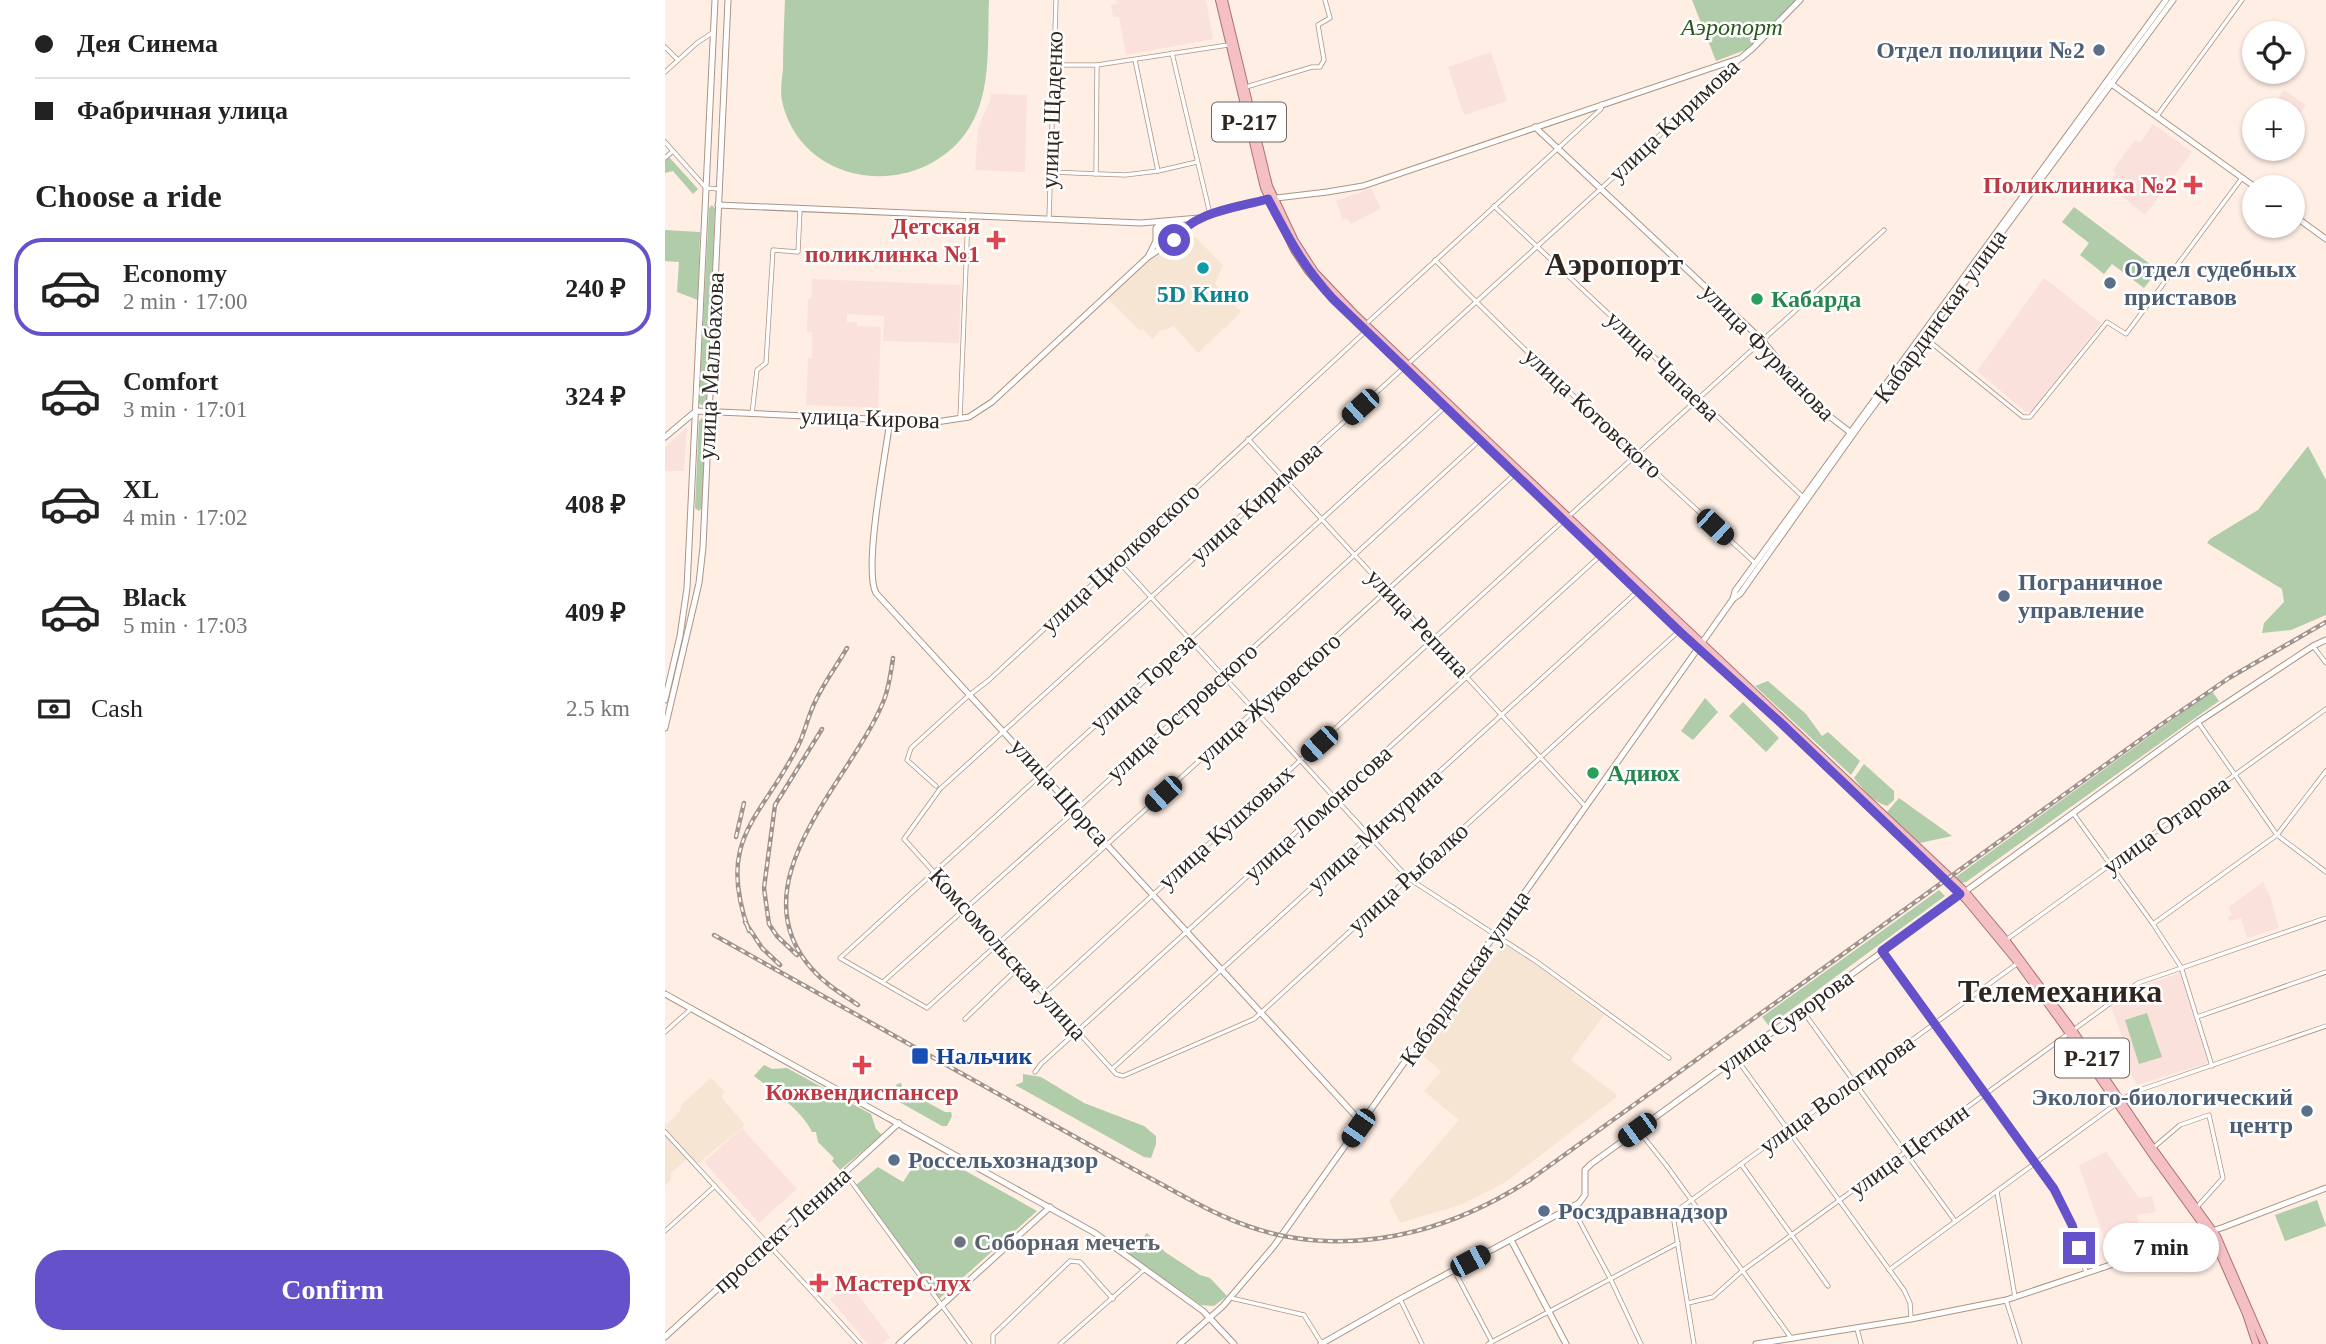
<!DOCTYPE html>
<meta charset="utf-8">
<style>
:root{--surface:#fff;--page:#f6f6f6;--text:#222;--muted:#767676;--line:#e0e0e0;--accent:#6552cb}
body{margin:0;font-family:Georgia,serif;background:var(--page);color:var(--text);height:100vh;display:flex;flex-direction:column;font-size:26px;white-space:nowrap}
*{box-sizing:border-box;margin:0}
p{font-size:23px;color:var(--muted)}
.icon{flex:none;width:38px;height:38px;fill:none;stroke:currentColor;stroke-width:2;stroke-linecap:round;stroke-linejoin:round}
.map{position:relative;flex:1;overflow:hidden}
.details{display:flex;flex-direction:column;background:var(--surface);width:665px}
.details>*{flex:none}
.hud{display:grid;align-content:center;height:154px;padding:0 35px;background:var(--surface)}
.fabs{position:absolute;left:1577px;top:21px;display:grid;gap:14px}
.fabs a{display:grid;place-items:center;width:63px;height:63px;border-radius:50%;background:var(--surface);box-shadow:0 2px 5px #0004;font-size:35px}
.end{position:absolute;width:32px;height:32px;margin:-16px;border:9px solid #6552cb;background:#fff;box-shadow:0 0 0 4px #fff}
.from{border-radius:50%}
.bubble{position:absolute;height:49px;border-radius:24px;background:var(--surface);box-shadow:0 2px 5px #0004;font-size:23px;font-weight:800;line-height:49px;text-align:center}
.car{position:absolute;width:21px;height:42px;margin:-21px -10px;border-radius:9px;box-shadow:0 0 5px 2px #0007;background:linear-gradient(#222 24%,#8ab4d8 0 40%,#222 0 76%,#8ab4d8 0 86%,#222 0)}
.hud b{display:flex;align-items:center;gap:24px;height:66px;font-size:26px}
.hud b+b{border-top:2px solid var(--line)}
.hud i{width:18px;height:18px;background:var(--text)}
ul{padding:0;list-style:none}
li{display:flex;align-items:center;gap:21px;height:98px;margin:0 14px 10px;padding:0 21px;border:4px solid transparent;border-radius:28px}
li div{flex:1}
li b{display:block;font-size:26px}
li em{font-style:normal;font-weight:800}
li.current{border-color:var(--accent)}
li>.icon{width:63px;height:63px;stroke-width:1.5}
h2{padding:0 35px;font-size:32px;line-height:84px}
.pay{display:flex;align-items:center;gap:18px;height:77px;padding:0 35px;font-size:26px}
.pay p{margin-inline-start:auto}
.button{display:flex;gap:14px;margin-top:auto;padding:14px 35px}
.button a{flex:1;height:80px;border-radius:28px;background:var(--accent);color:#fff;font-size:28px;font-weight:800;line-height:80px;text-align:center}
main{display:flex;flex:1;min-height:0}
.map>svg:first-child{display:block}
</style>
<main>
<section class="details">
<div class="hud">
<b><i class="from"></i>Дея Синема</b>
<b><i></i>Фабричная улица</b>
</div>
<h2>Choose a ride</h2>
<ul>
<li class="current"><svg class="icon" aria-label="car" viewBox="0 0 24 24"><path d="M5 17H2v-5l4-1 3-4h7l3 4 3 1v5h-3M9 17h6M6 11h13"/><circle cx="7" cy="17" r="2"/><circle cx="17" cy="17" r="2"/></svg><div><b>Economy</b><p>2 min · 17:00</p></div><em>240 ₽</em></li>
<li><svg class="icon" aria-label="car" viewBox="0 0 24 24"><path d="M5 17H2v-5l4-1 3-4h7l3 4 3 1v5h-3M9 17h6M6 11h13"/><circle cx="7" cy="17" r="2"/><circle cx="17" cy="17" r="2"/></svg><div><b>Comfort</b><p>3 min · 17:01</p></div><em>324 ₽</em></li>
<li><svg class="icon" aria-label="car" viewBox="0 0 24 24"><path d="M5 17H2v-5l4-1 3-4h7l3 4 3 1v5h-3M9 17h6M6 11h13"/><circle cx="7" cy="17" r="2"/><circle cx="17" cy="17" r="2"/></svg><div><b>XL</b><p>4 min · 17:02</p></div><em>408 ₽</em></li>
<li><svg class="icon" aria-label="car" viewBox="0 0 24 24"><path d="M5 17H2v-5l4-1 3-4h7l3 4 3 1v5h-3M9 17h6M6 11h13"/><circle cx="7" cy="17" r="2"/><circle cx="17" cy="17" r="2"/></svg><div><b>Black</b><p>5 min · 17:03</p></div><em>409 ₽</em></li>
</ul>
<div class="pay"><svg class="icon" aria-label="cash" viewBox="0 0 24 24"><path d="M3 7h18v10H3z"/><circle cx="12" cy="12" r="2"/></svg>Cash<p>2.5 km</p></div>
<div class="button"><a>Confirm</a></div>
</section>
<div class="map">
<svg width="1661" height="1344" viewBox="0 0 1661 1344">
<rect width="100%" height="100%" fill="#ffeee4"/>
<!-- commercial -->
<g fill="#f6e5d3">
<path d="M520,227l38,38 -8,19 26,28 -43,41 -24,-27 -16,6 -5,7 -10,-10 -4,1 -34,-34z"/>
<path d="M840,942l99,73 -33,45 47,36 -114,87 -41,21 -63,19 -11,-22 70,-81 -35,-29 17,-20 -18,-15z"/>
<path d="M46,1078l13,13 -2,7 23,27 -49,40 -8,-7 -17,15v7l-6,5v-62l2,1 12,-11 3,-9z"/>
</g>
<!-- education -->
<g fill="#fbe1db">
<path d="M451,0h90l7,39 -87,16 -7,-38h-6l-2,-12 6,-1z"/>
<path d="M826,52l16,49 -43,14 -16,-48z"/>
<path d="M1619,90l22,15 -13,19v-14h-23z"/>
<path d="M326,94l36,1 -2,77 -50,-2 3,-42 12,-27z"/>
<path d="M1488,124l39,28 -47,63 -37,-30 8,-12 -3,-3 22,-30 5,3z"/>
<path d="M706,188l10,21 -30,15 -4,-6 -4,2 -7,-19z"/>
<path d="M1379,278l57,45 -68,87 -7,2 -49,-41z"/>
<path d="M147,279l149,6 -2,58 -76,-2 1,-25 -37,-2v8h10v4l24,1 -3,81 -72,-3 2,-47h4v-25l-5,-1 1,-33h3z"/>
<path d="M22,427l-3,44h-19v-24z"/>
<path d="M1598,882l7,14 9,32 -32,10 -6,-20 -12,3 -1,-4 4,-2 -3,-8z"/>
<path d="M1515,973l28,90 -71,22 -17,-31v-9l5,-2 -14,-36 30,-21z"/>
<path d="M77,1128l55,61 -38,34 -55,-61z"/>
<path d="M1441,1152l33,46 13,-2 4,16 -19,3 7,31 -34,9 -31,-89z"/>
<path d="M185,1284l40,53 -8,7h-14l-38,-45z"/>
</g>
<!-- green -->
<g fill="#b0cca9">
<path d="M120,0h204c-2,43 4,97 -24,134 -50,67 -164,53 -183,-33 -2,-10 0,-22 1,-32 0,-23 1,-46 2,-69z"/>
<path d="M1027,0h104l-48,49 -32,12z"/>
<path d="M4,157l29,32 -5,5 -20,-23 -8,2v-12z"/>
<path d="M47,205l3,4 -8,194 -4,3 -4,-3 10,-195z"/>
<path d="M1409,207l84,63 -14,18 -32,-24 -8,10 -24,-19 9,-12 -27,-21z"/>
<path d="M0,230l35,2 -2,68 -21,-8 2,-30 -14,-1z"/>
<path d="M37,418l4,2 -4,88 -3,3 -4,-3 4,-87z"/>
<path d="M1643,446l18,34v135l-35,15 -29,3 2,-10 20,-21 -2,-13 -75,-46 3,-4 48,-29z"/>
<path d="M1103,681l38,33 16,22 6,-4 32,29 -9,14 -96,-89z"/>
<path d="M1547,691l7,10 -253,181 -6,1 -4,-6z"/>
<path d="M1040,698l13,14 -25,28 -12,-9z"/>
<path d="M1078,702l36,36 -13,14 -37,-36z"/>
<path d="M1199,764l30,27v9l-7,6c-14,-4 -24,-17 -33,-28z"/>
<path d="M1234,798l53,38 -32,7 -33,-31z"/>
<path d="M1274,890l6,6 -176,130 -7,-9z"/>
<path d="M1482,1013l15,44 -23,7 -14,-44z"/>
<path d="M99,1065l8,4 15,-1 84,46 5,15 6,6 -42,35 -8,-9 2,-3 -16,-16 -2,-10h-4c-11,-23 -38,-40 -58,-56z"/>
<path d="M358,1074l18,3 43,26 60,23 12,10v8l-5,14 -7,-1 -129,-72 8,-3z"/>
<path d="M236,1083l2,6 42,23h6l1,4 -5,10h-5l-48,-27 -3,-5 6,-10z"/>
<path d="M281,1160l91,51 -99,89 -82,-115 22,-18 25,15 12,-18h28z"/>
<path d="M1652,1200l9,26 -41,15 -10,-26z"/>
<path d="M482,1233l18,19 35,23 10,3 17,18 -13,10 -13,-1 -73,-51z"/>
</g>
<g fill="none" stroke-linecap="round" stroke-linejoin="round">
<!-- street casing -->
<g stroke="#ad9485" stroke-width="5">
<g id="street">
<path d="M0,47l13,13"/>
<path d="M507,53l38,161"/>
<path d="M470,60l23,111"/>
<path d="M388,65h44l131,-20"/>
<path d="M0,72l32,-29 15,-10"/>
<path d="M581,87l66,-20h8l4,-7 -6,-35 12,-7 -5,-18"/>
<path d="M1492,116l85,-116"/>
<path d="M0,142l41,46 13,1"/>
<path d="M0,158l8,-7"/>
<path d="M385,172l75,3 33,-4 39,-9"/>
<path d="M431,174l1,-109"/>
<path d="M829,206l308,290"/>
<path d="M384,218l7,-218"/>
<path d="M770,260c102,105 212,204 320,303"/>
<path d="M701,324l235,-215 1,-5"/>
<path d="M1259,337l99,80h7l77,-95 19,12 116,-156"/>
<path d="M780,407l-605,551 87,50 588,-534"/>
<path d="M87,414l5,-44 9,-7 7,-113 25,2 2,-43"/>
<path d="M295,419l8,-204"/>
<path d="M583,439l338,368"/>
<path d="M903,517l316,-287"/>
<path d="M452,560l291,318 129,84 132,96"/>
<path d="M1014,631l-425,388 -131,57 -7,-2 -212,-235 36,-50 787,-715 12,-14"/>
<path d="M1648,646l13,17"/>
<path d="M1533,722l79,113 49,37"/>
<path d="M271,786l-29,-26 4,-12 56,-51 22,-17 377,-349"/>
<path d="M1408,813l80,111 28,43 31,99"/>
<path d="M1488,924l124,-89 49,-64"/>
<path d="M1341,940l320,-231"/>
<path d="M1218,952l171,237 18,36 14,47"/>
<path d="M218,982l193,-172 404,-370"/>
<path d="M379,994l520,-474"/>
<path d="M1137,1010l153,211"/>
<path d="M1532,1017l129,-45"/>
<path d="M300,1019l54,-52"/>
<path d="M0,1032l27,-24"/>
<path d="M1071,1058l168,232 6,13 1,15"/>
<path d="M447,1069l527,-479"/>
<path d="M370,1072l6,-8 560,-509"/>
<path d="M1456,1100l16,-9 189,-65"/>
<path d="M973,1130l28,35 126,174"/>
<path d="M0,1132l195,212"/>
<path d="M1488,1148l27,-23 29,-10 14,63 -26,29"/>
<path d="M1076,1164l87,122"/>
<path d="M180,1173l125,171"/>
<path d="M1332,1192l18,105"/>
<path d="M907,1207l38,71 31,66"/>
<path d="M0,1231l50,-45"/>
<path d="M789,1270l38,72"/>
<path d="M1224,1270l227,-166"/>
<path d="M566,1298l73,17 18,29"/>
<path d="M735,1299l22,45"/>
<path d="M1341,1300l14,44"/>
<path d="M1023,1303l25,-6 29,-26 396,-288 188,-65"/>
<path d="M1192,1329l4,15"/>
<path d="M328,1344v-9l77,-74 10,1 33,37"/>
<path d="M395,1344l85,-75"/>
<path d="M823,1344l190,-101"/>
<path d="M1029,1344l-21,-129 2,-3 343,-249"/>
</g>
</g>
<!-- secondary casing -->
<g stroke="#ad9485" stroke-width="7">
<g id="secondary">
<path d="M1445,83l145,104"/>
<path d="M870,127l227,213 53,65 36,28"/>
<path d="M53,205l423,18 58,-5 69,-19 59,-7 36,-6 378,-128 12,-10 47,-48"/>
<path d="M1628,215l33,24"/>
<path d="M483,257l8,-16v-13l5,-6"/>
<path d="M225,420c-4,33 -27,149 -14,173l486,530"/>
<path d="M0,437l31,-26 240,11 33,-5 23,-15 156,-145 26,-17 12,-15 10,-6"/>
<path d="M1068,599l2,-8 431,-591"/>
<path d="M0,700l15,-64 7,-48 28,-588"/>
<path d="M0,728l34,-145 4,-36 25,-547"/>
<path d="M0,994l430,239 108,78 31,33"/>
<path d="M846,1240l55,104"/>
<path d="M0,1337l234,-214"/>
<path d="M234,1344l151,-137"/>
<path d="M515,1344l43,-38 51,-60 459,-647 7,-5 119,-168 314,-426"/>
<path d="M656,1344l79,-45 179,-96 6,-8v-25l6,-6 607,-442 115,-76 13,-6"/>
<path d="M1091,1344l155,-25 95,-19 218,-73 102,-39"/>
</g>
</g>
<!-- primary casing -->
<g stroke="#aa6f71" stroke-width="8">
<g id="primary">
<path d="M554,0l45,188 30,62 14,21 25,28 64,62 242,229 40,41 103,93 184,176 52,63 45,62 92,134 58,80 33,75 10,30"/>
<path d="M559,0l45,186 26,55 20,31 41,43 168,160 441,416 41,49 67,90 80,118 64,88 47,108"/>
</g>
</g>
<!-- street -->
<use href="#street" stroke="#fff" stroke-width="3.5"/>
<!-- secondary -->
<use href="#secondary" stroke="#fff" stroke-width="5"/>
<!-- primary -->
<use href="#primary" stroke="#f4c0c4" stroke-width="6"/>
<!-- rail casing -->
<g stroke="#a1938b" stroke-width="4.5">
<g id="rail">
<path d="M71,837l8,-34"/>
<path d="M80,922l17,26 18,17"/>
<path d="M84,931c-34,-94 13,-112 50,-187 6,-13 9,-27 15,-40 9,-20 22,-37 33,-56"/>
<path d="M49,935c116,65 231,129 347,194 34,19 68,38 102,56 41,23 80,44 126,52 86,15 170,-11 242,-58l631,-455 67,-46 97,-56"/>
<path d="M132,955l-20,-19 -8,-12 -5,-36 11,-83 47,-76"/>
<path d="M193,1005c-16,-11 -33,-21 -46,-36 -78,-87 41,-190 72,-269 5,-13 7,-28 9,-42"/>
</g>
</g>
<!-- rail -->
<use href="#rail" stroke="#fff" stroke-width="2" stroke-dasharray="5" stroke-linecap="butt"/>
</g>
<g fill="none" stroke-linecap="round" stroke-linejoin="round">
<!-- route -->
<path stroke="#6552cb" stroke-width="9" d="M509,240c20,-29 62,-32 94,-41 21,40 34,66 65,100l346,332 103,93 178,170 -78,57 172,238 18,36 7,23"/>
</g>
<!-- markers -->
<g fill="#5c6f8a" stroke="#fff" stroke-width="2.5">
<circle cx="1434" cy="50" r="7"/>
<circle cx="1445" cy="283" r="7"/>
<circle cx="1339" cy="596" r="7"/>
<circle cx="1642" cy="1111" r="7"/>
<circle cx="229" cy="1160" r="7"/>
<circle cx="879" cy="1211" r="7"/>
</g>
<g fill="#e0444e" stroke="#fff" stroke-width="2.5">
<path d="M1524.5 174.5h7v7h7v7h-7v7h-7v-7h-7v-7h7z"/>
<path d="M327.5 229.5h7v7h7v7h-7v7h-7v-7h-7v-7h7z"/>
<path d="M193.5 1054.5h7v7h7v7h-7v7h-7v-7h-7v-7h7z"/>
<path d="M150.5 1272.5h7v7h7v7h-7v7h-7v-7h-7v-7h7z"/>
</g>
<circle fill="#0f9aa8" stroke="#fff" stroke-width="2.5" cx="538" cy="268" r="7"/>
<g fill="#2e9e5b" stroke="#fff" stroke-width="2.5">
<circle cx="1092" cy="299" r="7"/>
<circle cx="928" cy="773" r="7"/>
</g>
<rect fill="#1a4fb4" stroke="#fff" stroke-width="2.5" x="246" y="1047" width="18" height="18" rx="3.5"/>
<circle fill="#6b7280" stroke="#fff" stroke-width="2.5" cx="295" cy="1242" r="7"/>
<g text-anchor="middle" stroke-width="5" stroke-linejoin="round" paint-order="stroke">
<!-- shield labels -->
<g fill="#fff" stroke="#6e6763" stroke-width="2">
<rect x="547" y="102.5" width="74" height="39" rx="5"/>
<rect x="1390" y="1038.5" width="74" height="39" rx="5"/>
</g>
<g font-size="23" font-weight="bold" fill="#302620">
<text x="584" y="130">Р-217</text>
<text x="1427" y="1066">Р-217</text>
</g>
<!-- park labels -->
<g font-size="24" font-style="italic" fill="#2a591e" stroke="#fff">
<text x="1067" y="35">Аэропорт</text>
</g>
<!-- service labels -->
<g font-size="24" font-weight="bold" fill="#4e5e75" stroke="#fff" text-anchor="start">
<text x="1420" y="58" text-anchor="end">Отдел полиции №2</text>
<text x="1459" y="277">Отдел судебных<tspan x="1459" dy="28">приставов</tspan></text>
<text x="1353" y="590">Пограничное<tspan x="1353" dy="28">управление</tspan></text>
<text x="1628" y="1105" text-anchor="end">Эколого-биологический<tspan x="1628" dy="28">центр</tspan></text>
<text x="243" y="1168">Россельхознадзор</text>
<text x="893" y="1219">Росздравнадзор</text>
</g>
<!-- street labels -->
<g font-size="24" fill="#302620" stroke="#fff">
<text transform="translate(387 110) rotate(-88)" y="8">улица Щаденко</text>
<text transform="translate(1009 120) rotate(-43)" y="8">улица Киримова</text>
<text transform="translate(1275 316) rotate(-54)" y="8">Кабардинская улица</text>
<text transform="translate(1103 352) rotate(46)" y="8">улица Фурманова</text>
<text transform="translate(46 366) rotate(-87)" y="8">улица Мальбахова</text>
<text transform="translate(998 366) rotate(44)" y="8">улица Чапаева</text>
<text transform="translate(928 413) rotate(43)" y="8">улица Котовского</text>
<text transform="translate(205 418) rotate(2)" y="8">улица Кирова</text>
<text transform="translate(591 502) rotate(-42)" y="8">улица Киримова</text>
<text transform="translate(455 558) rotate(-43)" y="8">улица Циолковского</text>
<text transform="translate(753 623) rotate(47)" y="8">улица Репина</text>
<text transform="translate(478 682) rotate(-42)" y="8">улица Тореза</text>
<text transform="translate(603 699) rotate(-42)" y="8">улица Жуковского</text>
<text transform="translate(517 712) rotate(-42)" y="8">улица Островского</text>
<text transform="translate(395 792) rotate(48)" y="8">улица Щорса</text>
<text transform="translate(653 813) rotate(-42)" y="8">улица Ломоносова</text>
<text transform="translate(1501 825) rotate(-36)" y="8">улица Отарова</text>
<text transform="translate(561 827) rotate(-42)" y="8">улица Кушховых</text>
<text transform="translate(710 830) rotate(-42)" y="8">улица Мичурина</text>
<text transform="translate(743 878) rotate(-42)" y="8">улица Рыбалко</text>
<text transform="translate(343 954) rotate(48)" y="8">Комсомольская улица</text>
<text transform="translate(800 978) rotate(-55)" y="8">Кабардинская улица</text>
<text transform="translate(1120 1022) rotate(-36)" y="8">улица Суворова</text>
<text transform="translate(1172 1094) rotate(-36)" y="8">улица Вологирова</text>
<text transform="translate(1244 1150) rotate(-36)" y="8">улица Цеткин</text>
<text transform="translate(117 1230) rotate(-42)" y="8">проспект Ленина</text>
</g>
<!-- health labels -->
<g font-size="24" font-weight="bold" fill="#be3a42" stroke="#fff" text-anchor="end">
<text x="1512" y="193">Поликлиника №2</text>
<text x="315" y="234">Детская<tspan x="315" dy="28">поликлинка №1</tspan></text>
<text x="197" y="1100" text-anchor="middle">Кожвендиспансер</text>
<text x="170" y="1291" text-anchor="start">МастерСлух</text>
</g>
<!-- culture labels -->
<g font-size="24" font-weight="bold" fill="#0d838f" stroke="#fff">
<text x="538" y="302">5D Кино</text>
</g>
<!-- leisure labels -->
<g font-size="24" font-weight="bold" fill="#27864d" stroke="#fff" text-anchor="start">
<text x="1106" y="307">Кабарда</text>
<text x="942" y="781">Адиюх</text>
</g>
<!-- transit labels -->
<g font-size="24" font-weight="bold" fill="#164399" stroke="#fff" text-anchor="start">
<text x="271" y="1064">Нальчик</text>
</g>
<!-- worship labels -->
<g font-size="24" font-weight="bold" fill="#5b616d" stroke="#fff" text-anchor="start">
<text x="309" y="1250">Соборная мечеть</text>
</g>
<!-- district labels -->
<g font-size="32" font-weight="bold" fill="#302620" stroke="#fff">
<text x="949" y="275">Аэропорт</text>
<text x="1395" y="1002">Телемеханика</text>
</g>
</g>
</svg>
<div class="fabs">
<a><svg class="icon" aria-label="locate" viewBox="0 0 24 24"><circle cx="12" cy="12" r="6"/><path d="M12 2v4M12 18v4M2 12h4M18 12h4"/></svg></a>
<a>+</a>
<a>−</a>
</div>
<i class="end from" style="left:509px;top:240px"></i>
<i class="end" style="left:1414px;top:1248px"></i>
<div class="bubble" style="left:1438px;top:1223px;width:116px">7 min</div>
<i class="car" style="left:695px;top:407px;rotate:228deg"></i>
<i class="car" style="left:1050px;top:527px;rotate:133deg"></i>
<i class="car" style="left:654px;top:744px;rotate:228deg"></i>
<i class="car" style="left:498px;top:794px;rotate:228deg"></i>
<i class="car" style="left:693px;top:1128px;rotate:215deg"></i>
<i class="car" style="left:972px;top:1130px;rotate:234deg"></i>
<i class="car" style="left:805px;top:1261px;rotate:62deg"></i>
</div>
</main>
